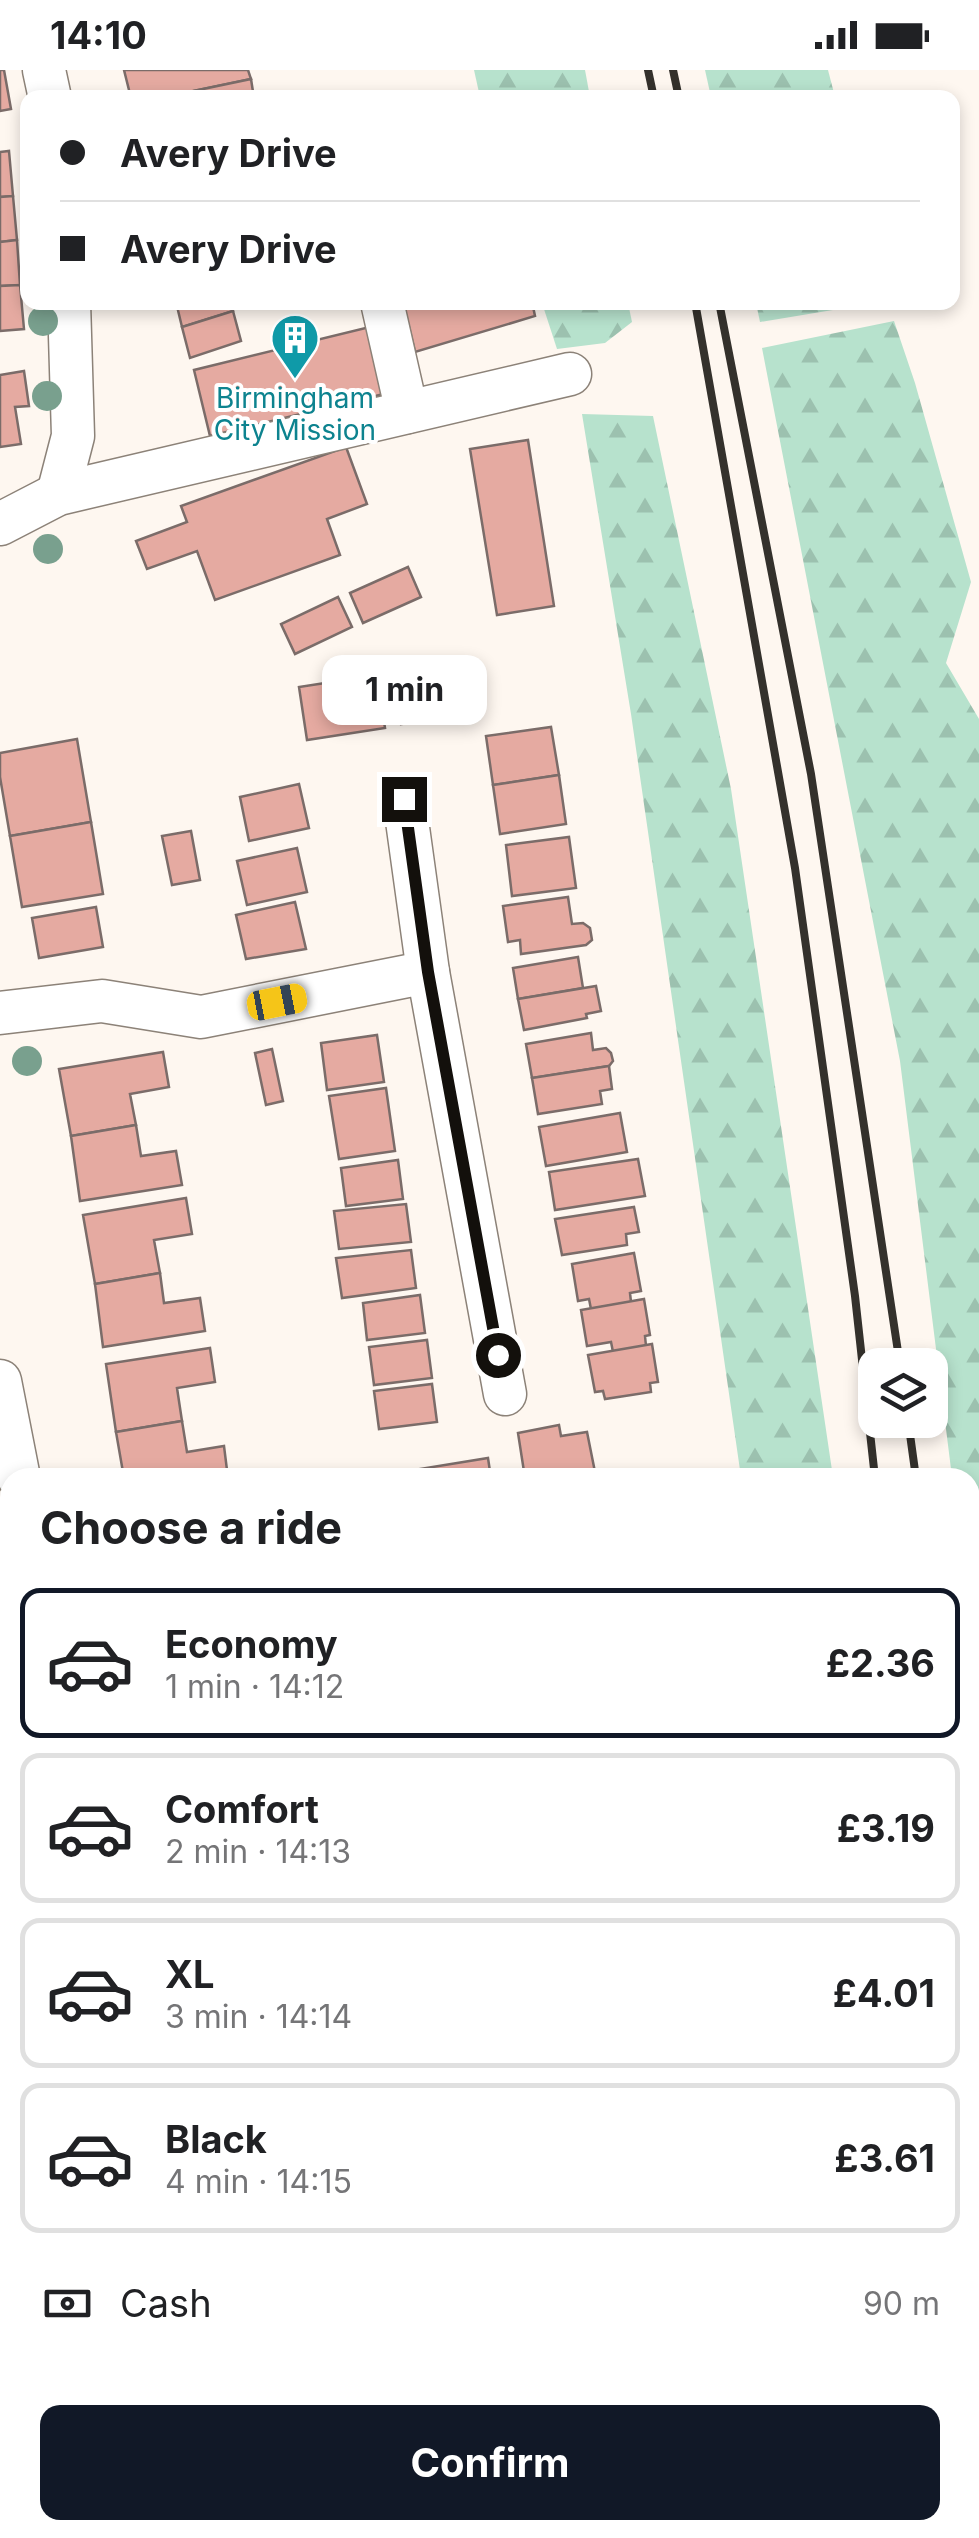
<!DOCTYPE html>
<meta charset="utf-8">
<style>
:root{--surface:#fff;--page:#f2f2f2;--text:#202124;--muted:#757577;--line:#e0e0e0;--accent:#111827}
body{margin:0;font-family:Inter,sans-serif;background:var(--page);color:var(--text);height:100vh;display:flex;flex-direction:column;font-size:38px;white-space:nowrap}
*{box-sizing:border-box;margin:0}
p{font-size:32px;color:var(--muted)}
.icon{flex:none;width:55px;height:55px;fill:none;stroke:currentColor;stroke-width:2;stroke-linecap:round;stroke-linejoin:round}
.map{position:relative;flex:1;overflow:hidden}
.panel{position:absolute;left:0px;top:1398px;width:980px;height:1072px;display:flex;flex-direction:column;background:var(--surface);border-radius:30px 30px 0 0;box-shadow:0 5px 15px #0003}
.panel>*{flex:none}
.hud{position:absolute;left:20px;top:20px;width:940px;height:220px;border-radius:20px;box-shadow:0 5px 15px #0003;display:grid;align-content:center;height:220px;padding:0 40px;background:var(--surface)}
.tools{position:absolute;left:858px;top:1278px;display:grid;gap:20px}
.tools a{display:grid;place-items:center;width:90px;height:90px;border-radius:20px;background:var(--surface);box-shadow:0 5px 15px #0003;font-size:50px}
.end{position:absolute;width:45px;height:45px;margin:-22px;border:12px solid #13100c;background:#fff;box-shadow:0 0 0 5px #fff}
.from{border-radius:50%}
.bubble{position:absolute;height:70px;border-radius:20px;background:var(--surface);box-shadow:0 5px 15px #0003;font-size:32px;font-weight:700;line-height:70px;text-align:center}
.car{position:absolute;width:30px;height:60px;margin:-30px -15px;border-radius:12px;box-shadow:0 0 8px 2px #0007;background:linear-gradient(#f5c518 24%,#345 0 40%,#f5c518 0 76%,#345 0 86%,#f5c518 0)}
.hud b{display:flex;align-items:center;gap:35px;height:95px;font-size:38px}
.hud b+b{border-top:2px solid var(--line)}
.hud i{width:25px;height:25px;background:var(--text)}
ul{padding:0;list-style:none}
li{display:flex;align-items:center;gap:30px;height:150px;margin:0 20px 15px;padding:0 20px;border:5px solid var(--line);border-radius:20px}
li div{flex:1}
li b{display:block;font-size:38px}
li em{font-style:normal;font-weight:700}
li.on{border-color:var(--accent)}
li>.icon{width:90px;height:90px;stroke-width:1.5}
h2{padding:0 40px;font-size:45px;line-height:120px}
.pay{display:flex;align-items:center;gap:25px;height:110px;padding:0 40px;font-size:38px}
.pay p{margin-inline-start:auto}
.button{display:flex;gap:20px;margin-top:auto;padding:20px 40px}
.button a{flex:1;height:115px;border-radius:20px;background:var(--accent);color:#fff;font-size:40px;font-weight:700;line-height:115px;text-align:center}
.status{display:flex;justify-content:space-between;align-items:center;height:70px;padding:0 50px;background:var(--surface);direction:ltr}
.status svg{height:28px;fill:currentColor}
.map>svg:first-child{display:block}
</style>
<div class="status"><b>14:10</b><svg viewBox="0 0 49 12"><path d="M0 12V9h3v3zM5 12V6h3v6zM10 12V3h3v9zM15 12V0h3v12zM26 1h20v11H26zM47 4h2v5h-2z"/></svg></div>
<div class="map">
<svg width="979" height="2468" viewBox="0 0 979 2468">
<defs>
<pattern id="forest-firs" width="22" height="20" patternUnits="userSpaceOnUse" patternTransform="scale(2.5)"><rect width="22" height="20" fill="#b7e2cd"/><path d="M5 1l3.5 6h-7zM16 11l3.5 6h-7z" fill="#9cc1af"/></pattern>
</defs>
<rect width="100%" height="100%" fill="#fef7f0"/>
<!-- commercial -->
<path fill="#ffe9e7" d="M471,2460h271l-2,8h-272z"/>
<!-- forest -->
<g fill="url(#forest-firs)">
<path d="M474,0h111l5,27h-110z"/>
<path d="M705,0h123l7,27h-124z"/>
<path d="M542,233h86l4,19 -27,21 -48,6z"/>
<path d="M756,233v-1l119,1 -115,19z"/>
<path d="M894,251l21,62 56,199 -25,81 33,56v993l-9,-84v-150l-18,-1 -52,-416 -138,-713z"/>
<path d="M582,344l71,2 78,373 102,688h-92l-110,-763z"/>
</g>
<!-- building -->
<g fill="#e5aaa1" stroke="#7b6c69" stroke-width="2.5">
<path d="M0,0h4l7,39 -11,2z"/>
<path d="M124,0h124l3,9 -91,19h-29z"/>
<path d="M251,9l3,19h-94z"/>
<path d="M9,81l4,45 -13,1v-45z"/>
<path d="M13,126l4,44 -17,2v-45z"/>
<path d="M17,170l3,45 -20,1v-44z"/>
<path d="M20,215l4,44 -24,2v-45z"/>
<path d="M176,232h55l2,9 -51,16z"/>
<path d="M403,232h129l3,14 -120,36z"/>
<path d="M233,241l8,30 -51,17 -8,-31z"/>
<path d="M382,254l14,67 -186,45 -16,-66z"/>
<path d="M24,301l5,35 -14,1 6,37 -21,3v-72z"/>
<path d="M528,370l26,166 -57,9 -27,-166z"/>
<path d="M346,377l21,57 -40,15 13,36 -125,45 -18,-49 -50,18 -11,-28 51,-19 -6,-16z"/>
<path d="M408,497l13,30 -58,26 -13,-30z"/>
<path d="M338,527l14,30 -57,27 -14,-30z"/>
<path d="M470,589l9,53 -78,12 -9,-52z"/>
<path d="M377,605l8,53 -78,12 -8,-53z"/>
<path d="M551,657l8,48 -66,10 -7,-49z"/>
<path d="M77,669l14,83 -81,14 -10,-59v-24z"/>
<path d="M559,705l7,49 -66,10 -7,-49z"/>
<path d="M299,714l10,44 -60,13 -9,-44z"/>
<path d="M91,752l12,72 -81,13 -12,-71z"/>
<path d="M191,761l9,49 -28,5 -10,-49z"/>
<path d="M569,767l7,51 -64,8 -6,-51z"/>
<path d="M297,778l10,44 -60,13 -10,-44z"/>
<path d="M568,827l4,27 11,-1 7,5 2,12 -6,5 -65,9 -1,-14 -12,2 -5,-36z"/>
<path d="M295,832l11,47 -60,10 -10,-44z"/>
<path d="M96,837l7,40 -64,11 -7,-40z"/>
<path d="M578,887l5,31 -65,11 -5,-31z"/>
<path d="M596,916l5,25 -15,3 1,4 -63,12 -6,-31z"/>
<path d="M591,963l2,17 13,-2 5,5 2,8 -4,5 -77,12 -6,-34z"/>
<path d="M377,965l7,47 -57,8 -6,-47z"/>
<path d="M272,979l11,52 -17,4 -11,-52z"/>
<path d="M163,982l6,35 -39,7 6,31 -65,11 -12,-67z"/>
<path d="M609,996l3,23 -12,2 2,13 -64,10 -6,-36z"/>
<path d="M386,1018l9,63 -56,8 -10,-63z"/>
<path d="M620,1043l7,39 -81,14 -7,-39z"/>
<path d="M136,1055l5,31 35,-5 6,34 -102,16 -9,-65z"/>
<path d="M638,1089l7,37 -90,14 -6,-38z"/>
<path d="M398,1090l5,39 -57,7 -5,-38z"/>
<path d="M186,1128l6,36 -38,6 6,33 -65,11 -12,-69z"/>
<path d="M406,1134l5,38 -72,7 -5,-38z"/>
<path d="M634,1137l5,25 -13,2 1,11 -65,10 -7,-36z"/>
<path d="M411,1180l5,38 -74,10 -6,-40z"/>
<path d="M634,1183l7,38 -11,2 1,9 -40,7 -2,-10 -11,2 -6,-37z"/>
<path d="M160,1203l4,30 36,-5 5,33 -102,16 -8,-63z"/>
<path d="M420,1225l5,38 -58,7 -4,-37z"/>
<path d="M644,1229l6,36 -5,1 1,10 -33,6 -2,-10 -24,4 -6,-36z"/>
<path d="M427,1270l5,38 -58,7 -5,-38z"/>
<path d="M652,1274l6,38 -8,1 1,9 -46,7 -2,-8 -8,1 -7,-37z"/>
<path d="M210,1278l5,34 -38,6 5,33 -66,11 -10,-68z"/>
<path d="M432,1314l5,38 -58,7 -5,-38z"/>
<path d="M182,1351l5,31 37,-6 4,32h-104l-8,-46z"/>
<path d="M559,1355l2,11 26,-4 8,40 -32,6h-38l-7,-45z"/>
<path d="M488,1388l3,20h-70l-1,-9z"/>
<path d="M0,1722l10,50 -10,4z"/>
<path d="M10,1933v83l-10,6v-83z"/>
<path d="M10,2147v38l-10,1v-38z"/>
<path d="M979,2423v45h-104v-8h95v-36z"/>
<path d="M78,2460h50l1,8h-51z"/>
<path d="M634,2460h88l-3,8h-89z"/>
</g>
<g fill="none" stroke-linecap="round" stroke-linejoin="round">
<!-- minor casing -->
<g stroke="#8c8278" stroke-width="45">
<g id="minor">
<path d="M44,0l6,28"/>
<path d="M382,232l25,110"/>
<path d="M58,424l15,-58 -4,-134"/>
<path d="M0,454l58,-30 512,-120"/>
<path d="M404,729l24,173"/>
<path d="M0,943l102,-12 99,16 227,-45 77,422"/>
<path d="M0,1311l19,97"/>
<path d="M0,2084l10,-6"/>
<path d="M191,2460v8"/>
<path d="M604,2468l4,-8"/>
</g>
</g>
<!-- major casing -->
<g stroke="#8c8278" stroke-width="55">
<g id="major">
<path d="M0,1870l10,6"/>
<path d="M970,2382l9,2"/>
</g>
</g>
<!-- minor -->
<use href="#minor" stroke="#fff" stroke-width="42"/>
<!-- major -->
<use href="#major" stroke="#fff" stroke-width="52"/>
<!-- rail -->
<g stroke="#34312c" stroke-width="8">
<path d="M648,0l6,28"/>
<path d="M673,0l6,28"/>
<path d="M695,232l100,566 60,428 20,182"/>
<path d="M719,232l92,472 89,591"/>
<path d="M908,1350l8,58"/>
<path d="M970,1910l9,153"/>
<path d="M933,2460v8"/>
</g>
</g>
<!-- trees -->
<g fill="#79a08e">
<circle cx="43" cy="251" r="15"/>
<circle cx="47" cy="326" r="15"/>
<circle cx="48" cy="479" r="15"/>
<circle cx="27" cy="991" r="15"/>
</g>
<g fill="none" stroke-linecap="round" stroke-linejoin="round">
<!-- route -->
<path stroke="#13100c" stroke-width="12" d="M404,729l24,173 70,383"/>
</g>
<!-- icons -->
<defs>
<g id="building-pin" transform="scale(2.5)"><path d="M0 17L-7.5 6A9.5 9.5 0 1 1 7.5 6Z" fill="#0f9aa8" stroke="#fff"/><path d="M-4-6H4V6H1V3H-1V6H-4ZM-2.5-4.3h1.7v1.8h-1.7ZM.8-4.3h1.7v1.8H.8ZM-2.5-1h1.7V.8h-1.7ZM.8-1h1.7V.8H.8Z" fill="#fff"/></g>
</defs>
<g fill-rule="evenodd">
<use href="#building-pin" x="295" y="268"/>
</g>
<g text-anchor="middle" stroke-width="8" stroke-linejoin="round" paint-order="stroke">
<!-- culture labels -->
<g font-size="28" fill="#0d838f" stroke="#fff">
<text x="295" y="338">Birmingham<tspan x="295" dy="32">City Mission</tspan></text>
</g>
</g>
</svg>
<div class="tools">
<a><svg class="icon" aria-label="layers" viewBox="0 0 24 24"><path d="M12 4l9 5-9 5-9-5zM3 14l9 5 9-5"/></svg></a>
</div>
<i class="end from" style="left:498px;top:1285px"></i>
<i class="end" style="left:404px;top:729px"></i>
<div class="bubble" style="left:322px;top:585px;width:165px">1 min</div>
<i class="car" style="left:277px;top:932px;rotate:79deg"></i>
<div class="hud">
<b><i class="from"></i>Avery Drive</b>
<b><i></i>Avery Drive</b>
</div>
<section class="panel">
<h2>Choose a ride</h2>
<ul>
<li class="on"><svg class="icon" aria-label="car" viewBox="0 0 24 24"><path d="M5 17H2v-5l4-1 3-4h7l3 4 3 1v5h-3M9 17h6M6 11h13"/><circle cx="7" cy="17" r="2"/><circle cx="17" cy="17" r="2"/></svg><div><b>Economy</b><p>1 min · 14:12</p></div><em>£2.36</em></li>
<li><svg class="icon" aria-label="car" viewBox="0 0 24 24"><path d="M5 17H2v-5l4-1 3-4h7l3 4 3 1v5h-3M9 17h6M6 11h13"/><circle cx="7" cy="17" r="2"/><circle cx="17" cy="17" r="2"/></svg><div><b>Comfort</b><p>2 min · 14:13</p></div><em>£3.19</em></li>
<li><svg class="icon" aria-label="car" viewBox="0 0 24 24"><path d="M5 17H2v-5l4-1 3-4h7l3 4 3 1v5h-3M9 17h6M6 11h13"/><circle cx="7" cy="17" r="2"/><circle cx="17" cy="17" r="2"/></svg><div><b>XL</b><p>3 min · 14:14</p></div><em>£4.01</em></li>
<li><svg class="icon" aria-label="car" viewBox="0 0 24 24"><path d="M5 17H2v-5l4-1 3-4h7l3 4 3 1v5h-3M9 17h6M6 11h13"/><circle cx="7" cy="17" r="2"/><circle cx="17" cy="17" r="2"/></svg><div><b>Black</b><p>4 min · 14:15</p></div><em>£3.61</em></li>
</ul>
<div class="pay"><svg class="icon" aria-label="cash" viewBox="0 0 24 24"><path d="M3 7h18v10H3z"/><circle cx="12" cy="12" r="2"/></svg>Cash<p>90 m</p></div>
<div class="button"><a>Confirm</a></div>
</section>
</div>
